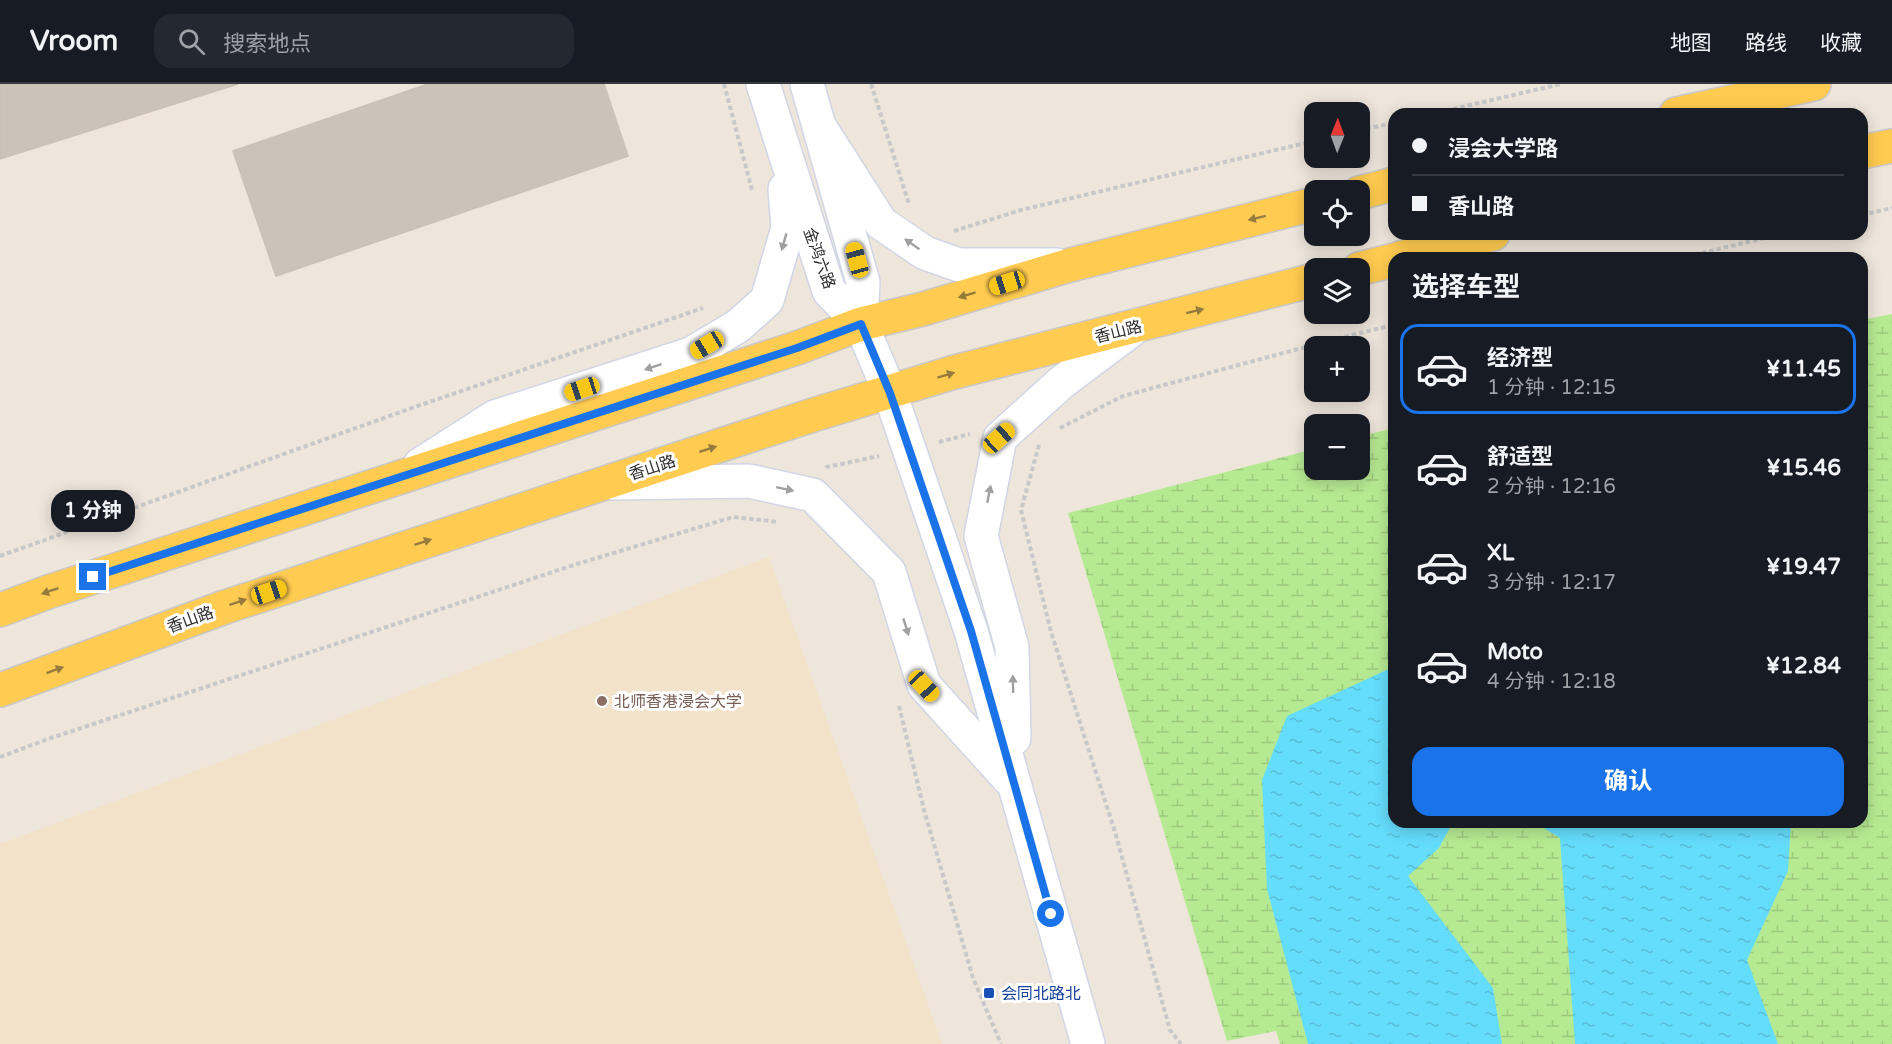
<!DOCTYPE html>
<html lang="zh">
<meta charset="utf-8">
<style>
:root{--surface:#171b24;--page:#242831;--text:#f1f3f6;--muted:#9ea1a6;--line:#363941;--accent:#1a73e8}
body{margin:0;font-family:"Varela Round","Noto Sans SC",sans-serif;background:var(--page);color:var(--text);height:100vh;display:flex;flex-direction:column;font-size:22px;white-space:nowrap}
*{box-sizing:border-box;margin:0}
p{font-size:20px;color:var(--muted)}
.icon{flex:none;width:33px;height:33px;fill:none;stroke:currentColor;stroke-width:2;stroke-linecap:round;stroke-linejoin:round}
.map{position:relative;flex:1;overflow:hidden}
.side{position:absolute;left:1388px;top:168px;width:480px;height:576px;display:flex;flex-direction:column;background:var(--surface);border-radius:18px;box-shadow:0 3px 15px #0003}
.side>*{flex:none}
.banner{position:absolute;left:1388px;top:24px;width:480px;height:132px;border-radius:18px;box-shadow:0 3px 15px #0003;display:grid;align-content:center;height:132px;padding:0 24px;background:var(--surface)}
.needle{width:39px;rotate:1deg}
.controls{position:absolute;left:1304px;top:18px;display:grid;gap:12px}
.controls a{display:grid;place-items:center;width:66px;height:66px;border-radius:12px;background:var(--surface);box-shadow:0 3px 15px #0003;font-size:30px}
.end{position:absolute;width:27px;height:27px;margin:-14px;border:8px solid #1a73e8;background:#fff;box-shadow:0 0 0 3px #fff}
.from{border-radius:50%}
.bubble{position:absolute;height:42px;border-radius:18px;background:var(--surface);box-shadow:0 3px 15px #0003;font-size:20px;font-weight:700;line-height:42px;text-align:center}
.car{position:absolute;width:18px;height:36px;margin:-18px -9px;border-radius:8px;box-shadow:0 0 4px 2px #0007;background:linear-gradient(#f5c518 24%,#345 0 40%,#f5c518 0 76%,#345 0 86%,#f5c518 0)}
.banner b{display:flex;align-items:center;gap:21px;height:57px;font-size:22px}
.banner b+b{border-top:2px solid var(--line)}
.banner i{width:15px;height:15px;background:var(--text)}
ul{padding:0;list-style:none}
li{display:flex;align-items:center;gap:18px;height:90px;margin:0 12px 9px;padding:0 12px;border:3px solid transparent;border-radius:18px}
li div{flex:1}
li b{display:block;font-size:22px}
li em{font-style:normal;font-weight:700}
li.active{border-color:var(--accent)}
li>.icon{width:54px;height:54px;stroke-width:1.5}
h2{padding:0 24px;font-size:27px;line-height:72px}
.action{display:flex;gap:12px;margin-top:auto;padding:12px 24px}
.action a{flex:1;height:69px;border-radius:18px;background:var(--accent);color:#fff;font-size:24px;font-weight:700;line-height:69px;text-align:center}
header{display:flex;align-items:center;gap:36px;box-sizing:border-box;height:84px;padding:0 30px;background:var(--surface);border-bottom:2px solid var(--line)}
header strong{font-size:28px}
nav{display:flex;gap:33px;margin-inline-start:auto;font-size:21px}
.search{width:420px;height:54px;background:var(--page);display:flex;align-items:center;gap:15px;box-sizing:border-box;padding:0 21px;border-radius:18px;color:var(--muted);font-size:22px}
.map>svg:first-child{display:block}
</style>
<header>
<strong>Vroom</strong>
<div class="search"><svg class="icon" aria-label="search" viewBox="0 0 24 24"><circle cx="10" cy="10" r="6"/><path d="M15 15l6 6"/></svg>搜索地点</div>
<nav><a>地图</a><a>路线</a><a>收藏</a></nav>
</header>
<div class="map">
<svg width="1892" height="960" viewBox="0 0 1892 960">
<defs>
<pattern id="wetland-marsh" width="20" height="14" patternUnits="userSpaceOnUse" patternTransform="scale(1.5)"><rect width="20" height="14" fill="#b6ea92"/><path d="M1 5h8M5 5V1M11 12h8M15 12V8" fill="none" stroke="#9dc97e"/></pattern>
<pattern id="water-ripples" width="26" height="14" patternUnits="userSpaceOnUse" patternTransform="scale(1.5)"><rect width="26" height="14" fill="#64dcfb"/><path d="M2 4q2-2 4 0t4 0M15 11q2-2 4 0t4 0" fill="none" stroke="#57bdd7"/></pattern>
</defs>
<rect width="100%" height="100%" fill="#eee5db"/>
<!-- education -->
<path fill="#f2e2c9" d="M769,473l173,487h-942v-200z"/>
<!-- wetland -->
<path fill="url(#wetland-marsh)" d="M1892,230v730h-612l-4,-13 -49,10 -159,-528 246,-64v21h45v-33l34,-9 1,394h468v-502z"/>
<!-- water -->
<g fill="url(#water-ripples)">
<path d="M1393,583l1,155h59l-14,26 -31,28 85,112 9,56h-194l-41,-155 -5,-109 25,-64z"/>
<path d="M1534,738h257l-3,49 -41,89 31,84h-203l-15,-206z"/>
</g>
<!-- building -->
<g fill="#c9c3ba" stroke="#cac1b5" stroke-width="1.5">
<path d="M0,0h238l-238,75z"/>
<path d="M428,0h176l24,72 -352,120 -43,-125z"/>
</g>
<g fill="none" stroke-linecap="round" stroke-linejoin="round">
<!-- minor casing -->
<g stroke="#d1d6e5" stroke-width="36">
<g id="minor">
<path d="M763,0l66,207 32,33 29,69 81,238 117,413"/>
<path d="M807,0l56,198 -2,42"/>
<path d="M821,45l60,94 44,30 34,12h98"/>
<path d="M420,381l75,-48 196,-63 47,-28 29,-26 21,-72 -3,-39"/>
<path d="M613,399l136,-2 64,14 76,77 35,113 85,94"/>
<path d="M1014,654l-2,-91 -31,-111 19,-98 62,-56 76,-57"/>
</g>
</g>
<!-- major casing -->
<g stroke="#c8c8c8" stroke-width="36">
<g id="major">
<path d="M1676,30l138,-30"/>
<path d="M1862,68l30,-6"/>
<path d="M1359,109l35,-9"/>
<path d="M1400,174l93,-24"/>
<path d="M1359,185l35,-9"/>
<path d="M0,526l48,-18 749,-244 64,-24 62,-15 147,-44 244,-61"/>
<path d="M0,606l225,-83 588,-192 138,-42 363,-93"/>
</g>
</g>
<!-- path -->
<g stroke="#c8c8c8" stroke-width="4" stroke-dasharray="4.5 3" stroke-linecap="butt">
<path d="M724,0l28,106"/>
<path d="M871,0l38,120"/>
<path d="M1431,30l130,-30"/>
<path d="M1359,46l35,-7"/>
<path d="M1862,131l30,-7"/>
<path d="M954,147l67,-21 293,-69"/>
<path d="M1680,174l102,-24"/>
<path d="M1060,344l63,-32 220,-59 51,-12"/>
<path d="M939,358l31,-8"/>
<path d="M1039,361l-18,65 30,122 64,200 55,198 11,14"/>
<path d="M826,384l1,-1 52,-11"/>
<path d="M0,472l409,-147 294,-101"/>
<path d="M899,622l25,104 49,168 28,66"/>
<path d="M0,673l48,-18 529,-175 156,-47 46,5"/>
</g>
<!-- minor -->
<use href="#minor" stroke="#fff" stroke-width="33"/>
<!-- major -->
<use href="#major" stroke="#ffcb50" stroke-width="33"/>
</g>
<!-- one-way arrows -->
<defs><path id="oneway-solid" d="M-6-.8H1V-3.2L6.5 0L1 3.2V.8H-6Z" transform="scale(1.5)"/></defs>
<g fill="#957b3e">
<use href="#oneway-solid" transform="translate(1257 134) rotate(166)"/>
<use href="#oneway-solid" transform="translate(967 211) rotate(163)"/>
<use href="#oneway-solid" transform="translate(1195 227) rotate(-14)"/>
<use href="#oneway-solid" transform="translate(946 291) rotate(-17)"/>
<use href="#oneway-solid" transform="translate(708 365) rotate(-18)"/>
<use href="#oneway-solid" transform="translate(423 458) rotate(-18)"/>
<use href="#oneway-solid" transform="translate(50 507) rotate(161)"/>
<use href="#oneway-solid" transform="translate(238 518) rotate(-18)"/>
<use href="#oneway-solid" transform="translate(55 586) rotate(-20)"/>
</g>
<g fill="#a0a0a0">
<use href="#oneway-solid" transform="translate(784 158) rotate(106)"/>
<use href="#oneway-solid" transform="translate(912 160) rotate(-145)"/>
<use href="#oneway-solid" transform="translate(653 283) rotate(162)"/>
<use href="#oneway-solid" transform="translate(785 405) rotate(12)"/>
<use href="#oneway-solid" transform="translate(989 410) rotate(-79)"/>
<use href="#oneway-solid" transform="translate(906 543) rotate(73)"/>
<use href="#oneway-solid" transform="translate(1013 600) rotate(-91)"/>
</g>
<g fill="none" stroke-linecap="round" stroke-linejoin="round">
<!-- route -->
<path stroke="#1a73e8" stroke-width="8" d="M93,493l704,-229 64,-24 29,69 81,238 80,283"/>
</g>
<!-- markers -->
<circle fill="#8d6e63" stroke="#fff" stroke-width="2" cx="602" cy="617" r="6"/>
<rect fill="#1a4fb4" stroke="#fff" stroke-width="2" x="983" y="903" width="12" height="12" rx="3"/>
<g text-anchor="middle" stroke-width="6" stroke-linejoin="round" paint-order="stroke">
<!-- street labels -->
<g font-size="16" fill="#2b2b2b" stroke="#fff">
<text transform="translate(820 174) rotate(70)" y="6">金鸿六路</text>
<text transform="translate(1118 247) rotate(-14)" y="6">香山路</text>
<text transform="translate(652 383) rotate(-18)" y="6">香山路</text>
<text transform="translate(190 535) rotate(-20)" y="6">香山路</text>
</g>
<!-- education labels -->
<g font-size="16" fill="#785e54" stroke="#fff" text-anchor="start">
<text x="614" y="623">北师香港浸会大学</text>
</g>
<!-- transit labels -->
<g font-size="16" fill="#164399" stroke="#fff" text-anchor="start">
<text x="1001" y="915">会同北路北</text>
</g>
</g>
</svg>
<div class="controls">
<a><svg class="needle" viewBox="-14 -14 28 28"><path d="M0-13l5 13h-10z" fill="#e53935"/><path d="M0 13l5-13h-10z" fill="#9ea1a6"/></svg></a>
<a><svg class="icon" aria-label="locate" viewBox="0 0 24 24"><circle cx="12" cy="12" r="6"/><path d="M12 2v4M12 18v4M2 12h4M18 12h4"/></svg></a>
<a><svg class="icon" aria-label="layers" viewBox="0 0 24 24"><path d="M12 4l9 5-9 5-9-5zM3 14l9 5 9-5"/></svg></a>
<a>+</a>
<a>−</a>
</div>
<i class="end from" style="left:1051px;top:830px"></i>
<i class="end" style="left:93px;top:493px"></i>
<div class="bubble" style="left:51px;top:406px;width:84px">1 分钟</div>
<i class="car" style="left:857px;top:176px;rotate:345deg"></i>
<i class="car" style="left:1007px;top:199px;rotate:253deg"></i>
<i class="car" style="left:707px;top:261px;rotate:239deg"></i>
<i class="car" style="left:582px;top:305px;rotate:252deg"></i>
<i class="car" style="left:999px;top:354px;rotate:48deg"></i>
<i class="car" style="left:269px;top:508px;rotate:72deg"></i>
<i class="car" style="left:924px;top:602px;rotate:137deg"></i>
<div class="banner">
<b><i class="from"></i>浸会大学路</b>
<b><i></i>香山路</b>
</div>
<section class="side">
<h2>选择车型</h2>
<ul>
<li class="active"><svg class="icon" aria-label="car" viewBox="0 0 24 24"><path d="M5 17H2v-5l4-1 3-4h7l3 4 3 1v5h-3M9 17h6M6 11h13"/><circle cx="7" cy="17" r="2"/><circle cx="17" cy="17" r="2"/></svg><div><b>经济型</b><p>1 分钟 · 12:15</p></div><em>¥11.45</em></li>
<li><svg class="icon" aria-label="car" viewBox="0 0 24 24"><path d="M5 17H2v-5l4-1 3-4h7l3 4 3 1v5h-3M9 17h6M6 11h13"/><circle cx="7" cy="17" r="2"/><circle cx="17" cy="17" r="2"/></svg><div><b>舒适型</b><p>2 分钟 · 12:16</p></div><em>¥15.46</em></li>
<li><svg class="icon" aria-label="car" viewBox="0 0 24 24"><path d="M5 17H2v-5l4-1 3-4h7l3 4 3 1v5h-3M9 17h6M6 11h13"/><circle cx="7" cy="17" r="2"/><circle cx="17" cy="17" r="2"/></svg><div><b>XL</b><p>3 分钟 · 12:17</p></div><em>¥19.47</em></li>
<li><svg class="icon" aria-label="car" viewBox="0 0 24 24"><path d="M5 17H2v-5l4-1 3-4h7l3 4 3 1v5h-3M9 17h6M6 11h13"/><circle cx="7" cy="17" r="2"/><circle cx="17" cy="17" r="2"/></svg><div><b>Moto</b><p>4 分钟 · 12:18</p></div><em>¥12.84</em></li>
</ul>
<div class="action"><a>确认</a></div>
</section>
</div>
